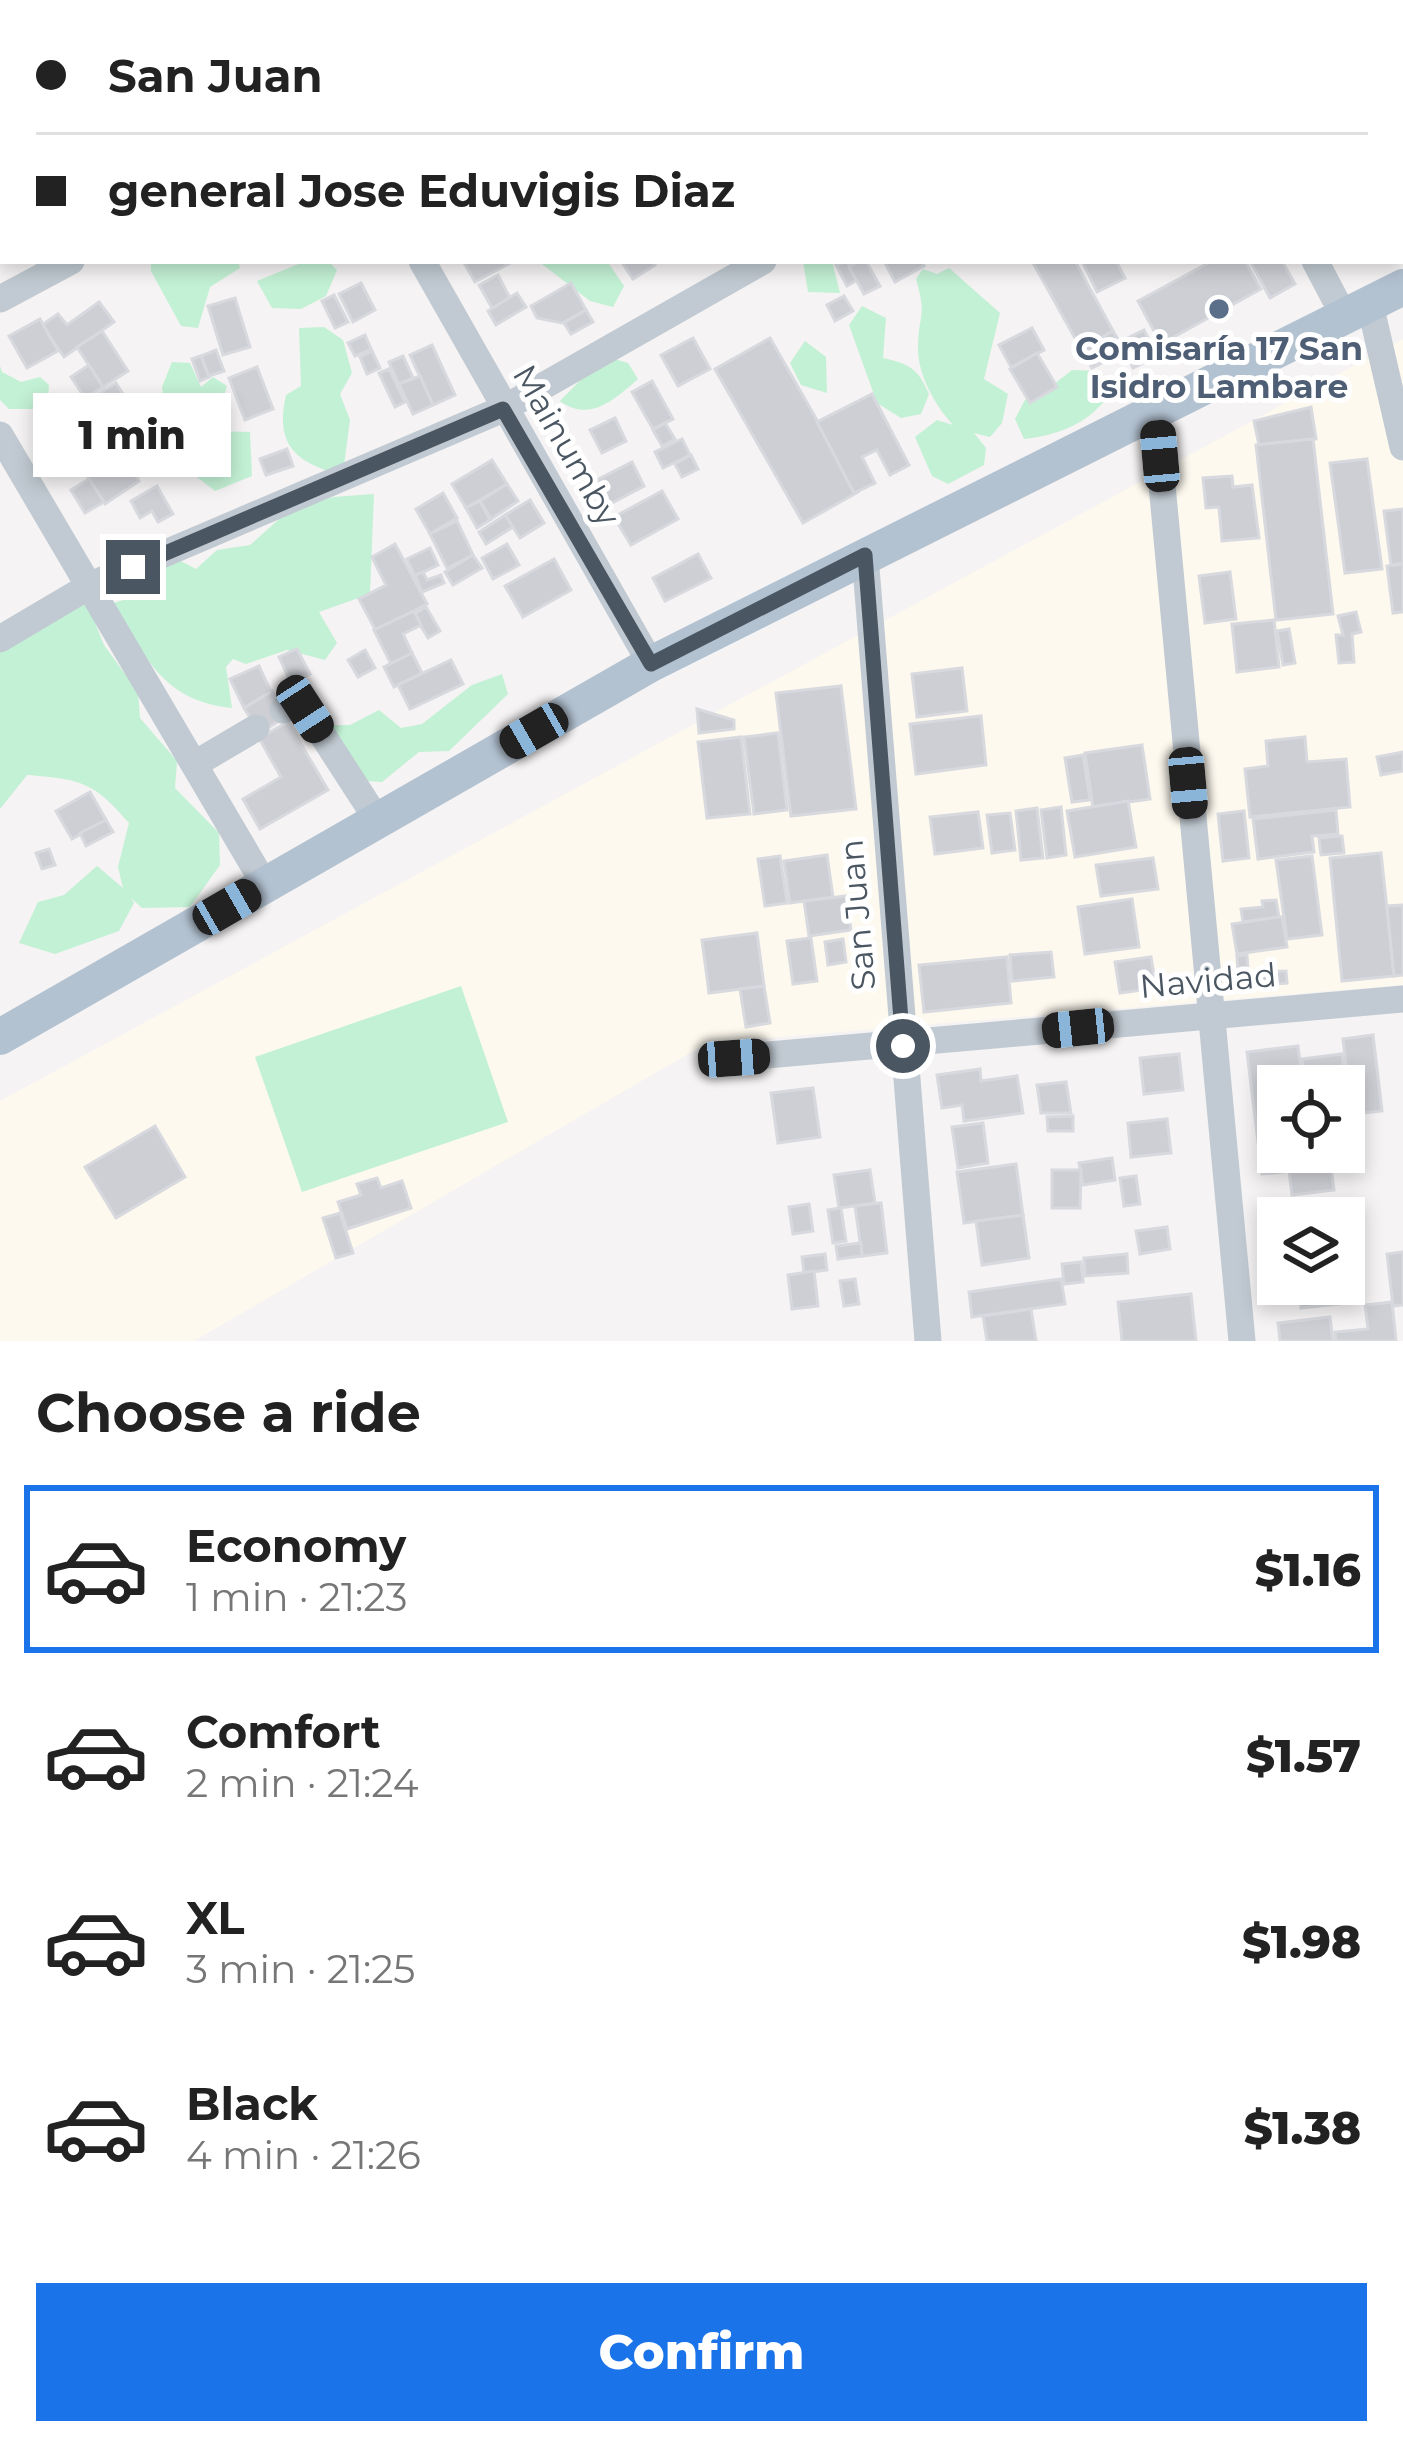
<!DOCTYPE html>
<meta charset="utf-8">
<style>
:root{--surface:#fff;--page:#f2f2f2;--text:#222;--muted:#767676;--line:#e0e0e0;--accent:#1a73e8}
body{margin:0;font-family:Montserrat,sans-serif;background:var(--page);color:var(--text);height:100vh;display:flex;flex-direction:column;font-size:45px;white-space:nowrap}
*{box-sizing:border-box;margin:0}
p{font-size:39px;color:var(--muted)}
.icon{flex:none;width:66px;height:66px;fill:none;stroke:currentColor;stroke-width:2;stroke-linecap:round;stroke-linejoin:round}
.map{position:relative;height:1341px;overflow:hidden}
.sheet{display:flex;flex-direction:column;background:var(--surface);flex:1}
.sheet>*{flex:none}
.guide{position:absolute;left:0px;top:0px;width:1404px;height:264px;box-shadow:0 6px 18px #0003;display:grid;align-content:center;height:264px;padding:0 36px;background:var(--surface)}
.fabs{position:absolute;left:1257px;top:1065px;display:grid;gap:24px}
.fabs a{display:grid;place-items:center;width:108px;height:108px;border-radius:0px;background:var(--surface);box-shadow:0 6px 18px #0003;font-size:60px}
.end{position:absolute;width:54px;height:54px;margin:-27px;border:15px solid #4a5661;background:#fff;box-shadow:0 0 0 6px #fff}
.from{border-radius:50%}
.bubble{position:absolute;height:84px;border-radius:0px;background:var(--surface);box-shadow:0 6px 18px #0003;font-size:39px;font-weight:800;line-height:84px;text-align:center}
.car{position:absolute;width:36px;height:72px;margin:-36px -18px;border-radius:15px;box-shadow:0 0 9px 3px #0007;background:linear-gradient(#222 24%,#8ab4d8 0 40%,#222 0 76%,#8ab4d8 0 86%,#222 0)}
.guide b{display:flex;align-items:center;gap:42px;height:114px;font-size:45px}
.guide b+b{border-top:3px solid var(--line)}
.guide i{width:30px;height:30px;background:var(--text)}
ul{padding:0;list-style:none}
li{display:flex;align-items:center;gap:36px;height:168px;margin:0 24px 18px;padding:0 12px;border:6px solid transparent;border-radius:0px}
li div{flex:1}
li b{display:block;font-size:45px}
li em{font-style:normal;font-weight:800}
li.selected{border-color:var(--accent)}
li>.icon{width:108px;height:108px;stroke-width:1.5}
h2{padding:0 36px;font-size:54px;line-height:144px}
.primary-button{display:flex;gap:24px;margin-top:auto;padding:24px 36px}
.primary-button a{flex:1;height:138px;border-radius:0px;background:var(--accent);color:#fff;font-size:48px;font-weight:800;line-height:138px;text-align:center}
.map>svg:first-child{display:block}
</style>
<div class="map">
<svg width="1403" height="1341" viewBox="0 0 1403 1341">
<rect width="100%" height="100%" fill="#f5f3f3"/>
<!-- commercial -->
<path fill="#fdf9ef" d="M1403,339v646l-696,58 -513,298h-194v-240z"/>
<!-- green -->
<g fill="#c3f1d5">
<path d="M151,261h87l2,7 -30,19 -12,41 -17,-2 -30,-55z"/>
<path d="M306,261h22l9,9 -11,26 -25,13 -29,-1 -15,-27z"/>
<path d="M538,261h69l17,25 -11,21 -23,-6z"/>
<path d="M803,261h29l8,32 -32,-1z"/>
<path d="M949,268l51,45 -16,66 24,15 -6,29 -12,14 -16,-4 12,15 -2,17 -36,19 -16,-8 -17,-39 22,-17 16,5c-18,-20 -36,-51 -35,-79 1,-34 9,-29 -2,-67l7,-10 14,5z"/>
<path d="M862,306l24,12 -3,40c26,6 35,10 46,36l-8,20 -20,4 -24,-15 -28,-78z"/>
<path d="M324,327l19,13 9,33 -12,21 10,26 -6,45 -12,7c-42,-12 -56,-34 -46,-77l15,-9 -2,-58z"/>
<path d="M805,341l21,16 1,36 -26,-8 -11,-22z"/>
<path d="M604,356l24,7 10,16c-23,20 -48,44 -78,22z"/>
<path d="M172,362l18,1 11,24 12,-10 14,9 -13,45 36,1 2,44 -37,15 -44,-34 -9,-70z"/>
<path d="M0,366l2,6 19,10 19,-5 9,8 -2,24h-38l-9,-9z"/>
<path d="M1072,370l28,1 12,19c-19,32 -52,45 -88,49l-9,-20 11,-21 4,5z"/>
<path d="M374,494l-4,100 -51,18 18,31 -12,17 -38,-10 -41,14 -13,-5 -7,8 6,41c-69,-7 -87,-51 -118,-105l12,-4 6,-19 47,-20 17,9 21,-19 33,-5 37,-33 46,-15z"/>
<path d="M86,601l18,44 34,47 2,26 37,43 -2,27 44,45 1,32 -30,42 -48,1 -11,-10 3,5 -15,28 -64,23 -36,-11 19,-41 26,-7 33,-29 26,22 -5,-21 11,-44c-35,-41 -48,-44 -102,-48l-27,34v-162z"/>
<path d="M502,674l6,20 -59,57 -30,1 -37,30 -31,-2 -21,-55h20l29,-15 22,18 21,-4 50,-39z"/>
<path d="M461,986l47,136 -206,70 -47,-135z"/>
</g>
<!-- building -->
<g fill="#cdcfd5" stroke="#d7d9de" stroke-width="3">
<path d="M463,261h51l-39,21z"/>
<path d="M621,261h31l3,4 -22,14z"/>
<path d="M847,261l10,19 -10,6 -11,-21z"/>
<path d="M859,261h7l14,25 -16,8 -15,-27z"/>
<path d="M884,261h37l3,5 -29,16z"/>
<path d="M1032,261h43l38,70 -32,18z"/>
<path d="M1082,261h34l9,17 -28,14z"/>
<path d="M1212,261h33l16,28 -100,55 -23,-43z"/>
<path d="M1250,261h32l13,23 -25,14z"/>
<path d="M498,275l12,23 -18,10 -13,-23z"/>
<path d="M361,283l14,27 -22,12 -14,-28z"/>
<path d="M571,283l15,27 -24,13 -25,-5 -6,-12z"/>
<path d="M517,293l9,14 -30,18 -8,-14z"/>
<path d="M334,295l14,27 -13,6 -13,-27z"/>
<path d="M844,296l9,15 -18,10 -8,-16z"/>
<path d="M235,298l15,49 -27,8 -15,-49z"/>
<path d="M99,302l15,20 -50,35 -22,-32 16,-11 9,11z"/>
<path d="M586,310l7,12 -22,12 -7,-11z"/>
<path d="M40,319l18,32 -31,17 -18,-32z"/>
<path d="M1032,328l12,22 -33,17 -12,-22z"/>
<path d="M1144,330l13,26 -24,12 -13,-26z"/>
<path d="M102,331l26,40 -25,16 -26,-40z"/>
<path d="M1113,331l12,20 -33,17 -11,-19z"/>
<path d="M365,335l6,14 -16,7 -7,-13z"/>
<path d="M693,338l17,31 -32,17 -17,-31z"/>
<path d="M770,338l88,154 -55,31 -88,-154z"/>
<path d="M432,345l23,50 -22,10 -23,-50z"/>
<path d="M216,350l8,21 -15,5 -8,-20z"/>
<path d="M372,351l8,17 -13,6 -7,-17z"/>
<path d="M1037,353l20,34 -27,16 -20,-34z"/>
<path d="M201,356l8,21 -9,4 -8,-22z"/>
<path d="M403,356l10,22 -14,6 -10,-22z"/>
<path d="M89,365l14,22 -18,11 -14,-21z"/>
<path d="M257,367l16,42 -28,11 -16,-42z"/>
<path d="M389,369l16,33 -10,5 -16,-34z"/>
<path d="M420,376l13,29 -20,9 -14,-30z"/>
<path d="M652,381l21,38 -20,10 -21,-37z"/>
<path d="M116,383l23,37 -27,17 -24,-37z"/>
<path d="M872,394l37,71 -19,10 -13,-25 -15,7 13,26 -21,10 -37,-71z"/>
<path d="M85,398l10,15 -48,30 -9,-15z"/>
<path d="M1311,407l5,32 -57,6 -5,-24z"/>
<path d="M615,418l11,23 -24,12 -12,-23z"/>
<path d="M665,423l10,16 -13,7 -9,-16z"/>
<path d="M130,425l25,41 -18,11 -25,-40z"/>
<path d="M682,439l8,16 -27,13 -8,-16z"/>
<path d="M1313,439l20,175 -57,6 -20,-175z"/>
<path d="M114,443l25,38 -34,23 -25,-39z"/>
<path d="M287,449l6,17 -27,9 -6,-16z"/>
<path d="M691,455l7,14 -16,8 -7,-13z"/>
<path d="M1367,459l15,110 -37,4 -15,-110z"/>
<path d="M492,460l15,24 -41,24 -14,-24z"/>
<path d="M632,462l12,24 -34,18 -13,-24z"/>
<path d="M1232,476l1,11 19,-2 7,53 -37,3 -3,-34 -13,1 -3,-30z"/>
<path d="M89,479l15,23 -19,11 -14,-23z"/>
<path d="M507,484l11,17 -27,18 -11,-18z"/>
<path d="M157,486l16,28 -15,8 -6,-11 -12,7 -9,-17z"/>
<path d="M662,491l16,28 -47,26 -17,-28z"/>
<path d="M443,493l14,25 -27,16 -14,-25z"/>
<path d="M530,500l14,23 -24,15 -15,-23z"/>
<path d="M480,501l10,19 -13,8 -11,-20z"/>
<path d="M1403,509v54l-12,2 -7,-54z"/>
<path d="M505,515l8,12 -27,17 -7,-12z"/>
<path d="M457,521l16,34 -26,13 -17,-34z"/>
<path d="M395,544l32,60 -51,27 -17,-32 27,-14 -14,-28z"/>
<path d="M507,544l12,21 -26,14 -11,-21z"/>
<path d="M430,548l8,17 -23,11 -8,-17z"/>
<path d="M698,554l13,24 -46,23 -12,-23z"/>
<path d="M473,555l9,13 -29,17 -8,-13z"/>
<path d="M554,559l17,31 -48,27 -18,-31z"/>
<path d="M1403,564v48l-10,1 -6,-47z"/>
<path d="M423,572l4,8 14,-5 3,8 -22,9 -7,-17z"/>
<path d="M1230,572l6,47 -31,4 -6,-47z"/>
<path d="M426,607l14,24 -12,7 -14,-24z"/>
<path d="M414,611l7,14 -18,9 9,19 -21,11 -17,-34z"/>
<path d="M1356,612l5,20 -9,2 2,28 -15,1 -3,-28h7l-5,-19z"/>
<path d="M1274,620l5,47 -42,5 -5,-48z"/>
<path d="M1289,629l6,34 -12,2 -6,-34z"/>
<path d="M297,649l13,25 -19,9 -12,-26z"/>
<path d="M365,650l10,18 -17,9 -10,-17z"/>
<path d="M412,653l10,20 -28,14 -10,-20z"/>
<path d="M451,660l12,24 -53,25 -12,-24z"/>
<path d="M259,666l13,28 -28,14 -14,-29z"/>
<path d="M962,668l5,43 -50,6 -5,-43z"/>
<path d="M841,686l15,123 -65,7 -15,-123z"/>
<path d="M272,691l15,25 -27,17 -16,-25z"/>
<path d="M697,709l37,11v9l-35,4z"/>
<path d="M981,716l5,49 -70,9 -6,-50z"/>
<path d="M288,722l40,68 -68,39 -17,-30 38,-22 -22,-39z"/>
<path d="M778,733l9,77 -33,4 -10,-77z"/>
<path d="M741,737l9,77 -43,4 -9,-76z"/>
<path d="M1305,737l2,25 39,-3 4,48 -100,10 -5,-48 23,-3 -2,-25z"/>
<path d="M1142,745l8,54 -57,8 -8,-54z"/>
<path d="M1403,752v19l-22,4 -4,-18z"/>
<path d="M1083,755l7,45 -18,2 -7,-44z"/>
<path d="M90,792l16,28 -34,19 -16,-28z"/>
<path d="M1128,801l8,46 -61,10 -8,-46z"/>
<path d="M1061,807l5,48 -19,3 -6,-48z"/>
<path d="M1037,808l6,50 -22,2 -5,-49z"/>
<path d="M1336,810l2,24 -26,2 2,16 -56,7 -5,-40z"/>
<path d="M1244,811l5,47 -26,3 -5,-47z"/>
<path d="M978,812l5,36 -48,6 -5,-37z"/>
<path d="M1010,813l5,37 -23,3 -5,-38z"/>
<path d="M106,820l7,12 -27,14 -6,-13z"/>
<path d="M1342,836l2,17 -23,2 -2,-17z"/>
<path d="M49,849l6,16 -13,4 -6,-16z"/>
<path d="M1381,853l13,123 -52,5 -12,-123z"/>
<path d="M827,855l6,42 -43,6 -6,-42z"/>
<path d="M780,856l7,47 -22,3 -7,-47z"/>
<path d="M1312,856l10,79 -35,4 -11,-79z"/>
<path d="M1153,858l5,31 -57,7 -5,-31z"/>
<path d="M846,896l5,34 -42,6 -5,-35z"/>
<path d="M1132,899l7,48 -54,7 -7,-47z"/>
<path d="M1276,900l3,17 -36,5 -2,-13 22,-2 -1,-6z"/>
<path d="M1403,905v70l-9,1 -7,-70z"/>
<path d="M1279,917h3l5,30 -50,7 -5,-30z"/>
<path d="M757,933l7,53 -55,7 -7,-53z"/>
<path d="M811,938l6,43 -24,3 -6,-43z"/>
<path d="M843,939l3,23 -18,3 -3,-23z"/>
<path d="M1051,952l3,25 -42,4 -2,-26z"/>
<path d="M1247,955l2,31h-10l-2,-30z"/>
<path d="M1007,957l4,46 -87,9 -5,-47z"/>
<path d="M1151,957l5,31 -36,5 -5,-31z"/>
<path d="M1286,971l1,12 -38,3 -1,-13z"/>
<path d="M764,986l6,37 -24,4 -6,-38z"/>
<path d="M1373,1035l9,76 -30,3 -9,-75z"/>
<path d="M1298,1046l5,40h-25v66h32l2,17 -50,5 -15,-122z"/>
<path d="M1179,1054l4,36 -39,4 -4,-36z"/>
<path d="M1342,1054l7,66 -5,1v-35h-39l-3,-27z"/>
<path d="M980,1069l1,12 36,-5 6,37 -59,8 -2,-16 -20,3 -5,-33z"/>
<path d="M1066,1082l5,31h-30l-4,-28z"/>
<path d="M813,1088l7,49 -42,6 -7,-50z"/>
<path d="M1073,1116v15h-25l-1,-14z"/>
<path d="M1167,1119l4,34 -40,4 -3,-34z"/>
<path d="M983,1123l5,40 -30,5 -6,-41z"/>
<path d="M155,1126l30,51 -69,41 -31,-51z"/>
<path d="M1112,1158l3,22 -32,5 -4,-22z"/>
<path d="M1016,1164l7,51 -59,8 -7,-51z"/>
<path d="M1331,1167l3,23 -42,5 -3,-24z"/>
<path d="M870,1170l5,33 -36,5 -5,-33z"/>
<path d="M1052,1170h29l-1,38h-28z"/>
<path d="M1136,1176l4,28 -16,2 -4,-28z"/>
<path d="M377,1178l4,10 21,-7 9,27 -64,21 -9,-27 23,-7 -4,-11z"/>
<path d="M881,1203l6,50 -25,3 -7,-50z"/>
<path d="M809,1204l4,27 -20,3 -4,-27z"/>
<path d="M841,1208l5,33 -13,2 -5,-33z"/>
<path d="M340,1213l13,40 -17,5 -13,-40z"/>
<path d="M1023,1215l6,43 -47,7 -6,-44z"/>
<path d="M1167,1227l3,22 -30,5 -4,-23z"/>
<path d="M861,1243l1,13 -24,3 -2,-13z"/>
<path d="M1403,1252v53l-10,1 -6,-52z"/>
<path d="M825,1254l2,16 -23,3 -2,-16z"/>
<path d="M1127,1254l1,19 -43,3 -1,-18z"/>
<path d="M1081,1262l2,20 -19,2 -2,-20z"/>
<path d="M1278,1264v20h13l-28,3 -3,-21z"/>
<path d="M1344,1269l4,34 -47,5 -2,-24h45z"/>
<path d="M814,1271l4,35 -26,3 -4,-34z"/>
<path d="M855,1279l4,25 -15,2 -4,-25z"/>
<path d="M1061,1279l4,25 -93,13 -3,-25z"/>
<path d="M1191,1294l5,47h-74l-4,-39z"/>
<path d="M1392,1302l4,39h-60l-1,-9 33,-3 -3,-24z"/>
<path d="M1031,1309l5,32h-49l-4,-25z"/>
<path d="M1330,1317l3,24h-53l-2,-18z"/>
</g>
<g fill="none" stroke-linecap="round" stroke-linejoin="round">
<!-- minor -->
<g stroke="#c1cad2" stroke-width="27">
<path d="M286,0l2,3"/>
<path d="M722,0l1,3"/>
<path d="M1173,0l2,3"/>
<path d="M1197,3l5,-3"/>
<path d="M422,261l229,403"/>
<path d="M1315,261l29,55"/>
<path d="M0,299l71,-38"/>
<path d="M1370,304l33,143"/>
<path d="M1155,410l87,931"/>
<path d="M0,435l265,450"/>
<path d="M865,555l63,786"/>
<path d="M0,639l91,-54 412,-176 260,-148"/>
<path d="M283,710l13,-6 9,4 73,113"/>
<path d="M195,764l61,-36"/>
<path d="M734,1058l669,-59"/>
</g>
<!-- major -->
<path stroke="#b3c2d1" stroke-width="36" d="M0,1037l651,-373 752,-377"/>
</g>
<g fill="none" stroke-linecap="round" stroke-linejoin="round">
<!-- route -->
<path stroke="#4a5661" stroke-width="15" d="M133,567l370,-158 148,255 214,-109 38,491"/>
</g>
<!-- markers -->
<circle fill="#5c6f8a" stroke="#fff" stroke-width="4.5" cx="1219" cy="309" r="12"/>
<g text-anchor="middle" stroke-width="10" stroke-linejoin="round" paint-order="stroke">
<!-- service labels -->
<g font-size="33" font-weight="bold" fill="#4e5e75" stroke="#fff">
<text x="1219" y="360">Comisaría 17 San<tspan x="1219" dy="38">Isidro Lambare</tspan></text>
</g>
<!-- street labels -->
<g font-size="33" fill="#4a5661" stroke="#fff">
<text transform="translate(567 445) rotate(60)" y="12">Mainumby</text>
<text transform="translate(857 915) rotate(-95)" y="12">San Juan</text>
<text transform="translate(1208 980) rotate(-5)" y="12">Navidad</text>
</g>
</g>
</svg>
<div class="fabs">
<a><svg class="icon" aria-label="locate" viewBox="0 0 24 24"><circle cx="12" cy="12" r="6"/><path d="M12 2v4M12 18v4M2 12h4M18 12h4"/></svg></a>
<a><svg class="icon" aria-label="layers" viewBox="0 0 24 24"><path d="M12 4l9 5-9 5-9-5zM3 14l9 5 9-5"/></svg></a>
</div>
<i class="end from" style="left:903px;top:1046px"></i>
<i class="end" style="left:133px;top:567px"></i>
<div class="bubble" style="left:33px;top:393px;width:198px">1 min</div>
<i class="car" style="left:1160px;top:456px;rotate:355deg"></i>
<i class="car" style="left:305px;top:709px;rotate:147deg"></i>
<i class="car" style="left:534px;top:731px;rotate:240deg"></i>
<i class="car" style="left:1188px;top:783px;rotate:175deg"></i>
<i class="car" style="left:227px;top:907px;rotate:60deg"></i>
<i class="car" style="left:1078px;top:1028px;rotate:264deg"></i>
<i class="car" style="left:734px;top:1058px;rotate:86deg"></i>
<div class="guide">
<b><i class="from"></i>San Juan</b>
<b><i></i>general Jose Eduvigis Diaz</b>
</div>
</div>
<section class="sheet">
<h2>Choose a ride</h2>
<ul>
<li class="selected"><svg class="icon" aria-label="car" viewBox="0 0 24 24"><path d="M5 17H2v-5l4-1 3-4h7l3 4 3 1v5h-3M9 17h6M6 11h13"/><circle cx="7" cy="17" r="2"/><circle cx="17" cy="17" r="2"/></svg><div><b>Economy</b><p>1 min · 21:23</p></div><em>$1.16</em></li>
<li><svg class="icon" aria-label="car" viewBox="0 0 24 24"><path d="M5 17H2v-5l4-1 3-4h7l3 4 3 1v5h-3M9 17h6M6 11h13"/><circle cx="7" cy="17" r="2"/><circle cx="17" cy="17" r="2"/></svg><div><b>Comfort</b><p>2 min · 21:24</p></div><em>$1.57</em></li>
<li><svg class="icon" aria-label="car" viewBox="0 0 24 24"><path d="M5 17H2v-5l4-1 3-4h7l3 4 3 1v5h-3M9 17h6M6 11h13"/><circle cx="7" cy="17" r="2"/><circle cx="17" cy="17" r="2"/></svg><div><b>XL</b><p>3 min · 21:25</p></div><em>$1.98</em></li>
<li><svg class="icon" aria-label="car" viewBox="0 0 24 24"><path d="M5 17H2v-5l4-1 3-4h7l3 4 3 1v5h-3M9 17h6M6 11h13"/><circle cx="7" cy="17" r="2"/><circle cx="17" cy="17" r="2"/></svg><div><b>Black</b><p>4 min · 21:26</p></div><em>$1.38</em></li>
</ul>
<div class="primary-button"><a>Confirm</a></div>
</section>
